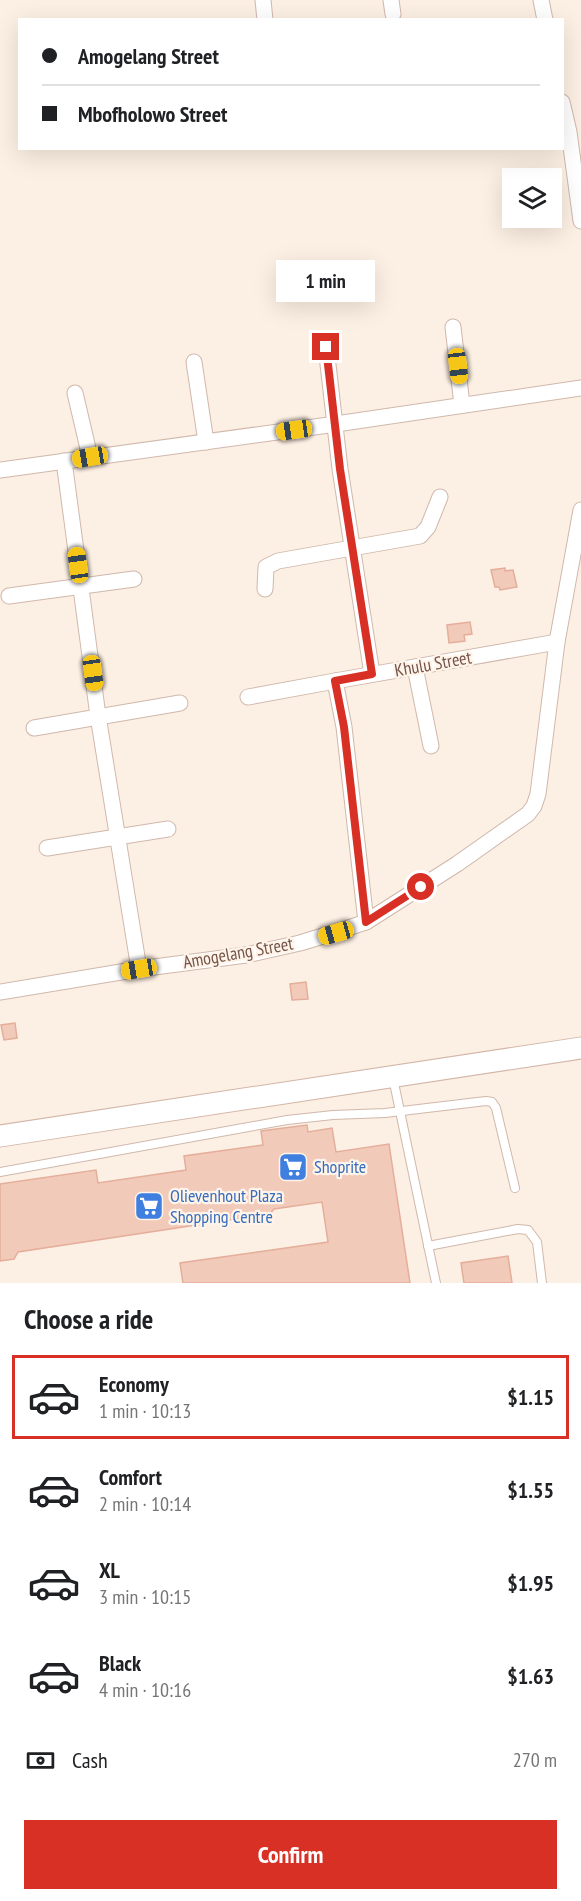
<!DOCTYPE html>
<meta charset="utf-8">
<style>
:root{--surface:#fff;--page:#f6f6f6;--text:#202124;--muted:#757577;--line:#e0e0e0;--accent:#d93025}
body{margin:0;font-family:"PT Sans Narrow",sans-serif;background:var(--page);color:var(--text);height:100vh;display:flex;flex-direction:column;font-size:22px;white-space:nowrap}
*{box-sizing:border-box;margin:0}
p{font-size:20px;color:var(--muted)}
.icon{flex:none;width:33px;height:33px;fill:none;stroke:currentColor;stroke-width:2;stroke-linecap:round;stroke-linejoin:round}
.map{position:relative;height:1283px;overflow:hidden}
.sheet{display:flex;flex-direction:column;background:var(--surface);flex:1}
.sheet>*{flex:none}
.guide{position:absolute;left:18px;top:18px;width:546px;height:132px;border-radius:0px;box-shadow:0 6px 24px #0002;display:grid;align-content:center;height:132px;padding:0 24px;background:var(--surface)}
.buttons{position:absolute;left:502px;top:168px;display:grid;gap:12px}
.buttons a{display:grid;place-items:center;width:60px;height:60px;border-radius:0px;background:var(--surface);box-shadow:0 6px 24px #0002;font-size:30px}
.end{position:absolute;width:27px;height:27px;margin:-14px;border:8px solid #d93025;background:#fff;box-shadow:0 0 0 3px #fff}
.from{border-radius:50%}
.bubble{position:absolute;height:42px;border-radius:0px;background:var(--surface);box-shadow:0 6px 24px #0002;font-size:20px;font-weight:800;line-height:42px;text-align:center}
.car{position:absolute;width:18px;height:36px;margin:-18px -9px;border-radius:8px;box-shadow:0 0 4px 2px #0007;background:linear-gradient(#f5c518 24%,#345 0 40%,#f5c518 0 76%,#345 0 86%,#f5c518 0)}
.guide b{display:flex;align-items:center;gap:21px;height:57px;font-size:22px}
.guide b+b{border-top:2px solid var(--line)}
.guide i{width:15px;height:15px;background:var(--text)}
ul{padding:0;list-style:none}
li{display:flex;align-items:center;gap:18px;height:84px;margin:0 12px 9px;padding:0 12px;border:3px solid transparent;border-radius:0px}
li div{flex:1}
li b{display:block;font-size:22px}
li em{font-style:normal;font-weight:800}
li.active{border-color:var(--accent)}
li>.icon{width:54px;height:54px;stroke-width:1.5}
h2{padding:0 24px;font-size:27px;line-height:72px}
.pay{display:flex;align-items:center;gap:15px;height:66px;padding:0 24px;font-size:22px}
.pay p{margin-inline-start:auto}
.cta{display:flex;gap:12px;margin-top:auto;padding:12px 24px}
.cta a{flex:1;height:69px;border-radius:0px;background:var(--accent);color:#fff;font-size:24px;font-weight:800;line-height:69px;text-align:center}
.map>svg:first-child{display:block}
</style>
<div class="map">
<svg width="581" height="1283" viewBox="0 0 581 1283">
<rect width="100%" height="100%" fill="#fcefe3"/>
<!-- building -->
<g fill="#f2caba" stroke="#e4ae9a" stroke-width="1.5">
<path d="M505,568v3l8,-1 4,17 -17,3 -1,-3h-4l-4,-17z"/>
<path d="M470,622l2,12 -8,1 1,6 -16,2 -2,-18z"/>
<path d="M306,982l2,17 -16,1 -2,-16z"/>
<path d="M15,1023l2,15 -13,2 -3,-15z"/>
<path d="M307,1125l1,7 24,-4 4,24 53,-8 21,139h-227l-3,-20 148,-21 -6,-40 -48,7 -4,5 -252,38 -4,7 -14,2v-77l96,-14 2,13 88,-13 -2,-14 79,-11 -2,-14z"/>
<path d="M508,1256l4,27h-48l-3,-20z"/>
</g>
<g fill="none" stroke-linecap="round" stroke-linejoin="round">
<!-- lane casing -->
<g stroke="#d0b8ac" stroke-width="10">
<g id="lane">
<path d="M393,1078l43,205"/>
<path d="M0,1172l287,-52 46,-5 52,-2 101,-12 6,1 4,6 19,80"/>
<path d="M428,1246l90,-17 10,1 9,12 5,41"/>
</g>
</g>
<!-- street casing -->
<g stroke="#d0b8ac" stroke-width="17">
<g id="street">
<path d="M263,0l2,20"/>
<path d="M391,0l2,14"/>
<path d="M541,0l4,20"/>
<path d="M562,102l7,30 12,89"/>
<path d="M453,327l9,78"/>
<path d="M326,347l14,122 32,205"/>
<path d="M194,362l12,80"/>
<path d="M75,393l15,64"/>
<path d="M64,461l34,255 41,253"/>
<path d="M0,470l336,-46 245,-36"/>
<path d="M265,589l1,-22 12,-6 142,-25 8,-9 12,-30"/>
<path d="M9,596l125,-17"/>
<path d="M415,667l16,79"/>
<path d="M248,697l87,-16"/>
<path d="M34,728l146,-25"/>
<path d="M47,848l121,-19"/>
<path d="M366,922l-22,-195 -9,-46 222,-39"/>
<path d="M0,992l139,-23 107,-14 54,-12 36,-11 30,-10 91,-58 71,-50 6,-8 4,-12 19,-152 24,-132"/>
</g>
</g>
<!-- secondary casing -->
<g stroke="#d3b7a9" stroke-width="23">
<path id="secondary" d="M0,1136l581,-88"/>
</g>
<!-- lane -->
<use href="#lane" stroke="#fff" stroke-width="8"/>
<!-- street -->
<use href="#street" stroke="#fff" stroke-width="15"/>
<!-- secondary -->
<use href="#secondary" stroke="#fff" stroke-width="21"/>
</g>
<g fill="none" stroke-linecap="round" stroke-linejoin="round">
<!-- route -->
<path stroke="#d93025" stroke-width="8" d="M326,347l14,122 32,205 -37,7 9,46 22,195 55,-35"/>
</g>
<!-- icons -->
<defs>
<g id="supermarket-square" transform="scale(1.5)"><rect x="-9" y="-9" width="18" height="18" rx="4" fill="#3f7fe0" stroke="#fff4e9"/><path d="M-6-5.5h2.5l.6 2H6L4.5 2H-2.5L-4.4-4H-6ZM-1.5 3.2a1.3 1.3 0 1 0 .1 0ZM3 3.2a1.3 1.3 0 1 0 .1 0Z" fill="#fff"/></g>
</defs>
<g fill-rule="evenodd">
<use href="#supermarket-square" x="293" y="1167"/>
<use href="#supermarket-square" x="149" y="1206"/>
</g>
<g text-anchor="middle" stroke-width="4.5" stroke-linejoin="round" paint-order="stroke">
<!-- street labels -->
<g font-size="18" fill="#745349" stroke="#fff4e9">
<text transform="translate(433 664) rotate(-10)" y="6">Khulu Street</text>
<text transform="translate(238 953) rotate(-10)" y="6">Amogelang Street</text>
</g>
<!-- shop labels -->
<g font-size="18" fill="#366cbe" stroke="#fff4e9" text-anchor="start">
<text x="314" y="1173">Shoprite</text>
<text x="170" y="1202">Olievenhout Plaza<tspan x="170" dy="21">Shopping Centre</tspan></text>
</g>
</g>
</svg>
<div class="buttons">
<a><svg class="icon" aria-label="layers" viewBox="0 0 24 24"><path d="M12 4l9 5-9 5-9-5zM3 14l9 5 9-5"/></svg></a>
</div>
<i class="end from" style="left:421px;top:887px"></i>
<i class="end" style="left:326px;top:347px"></i>
<div class="bubble" style="left:276px;top:260px;width:99px">1 min</div>
<i class="car" style="left:458px;top:366px;rotate:173deg"></i>
<i class="car" style="left:294px;top:430px;rotate:262deg"></i>
<i class="car" style="left:90px;top:457px;rotate:260deg"></i>
<i class="car" style="left:78px;top:565px;rotate:352deg"></i>
<i class="car" style="left:93px;top:673px;rotate:172deg"></i>
<i class="car" style="left:336px;top:933px;rotate:254deg"></i>
<i class="car" style="left:139px;top:969px;rotate:261deg"></i>
<div class="guide">
<b><i class="from"></i>Amogelang Street</b>
<b><i></i>Mbofholowo Street</b>
</div>
</div>
<section class="sheet">
<h2>Choose a ride</h2>
<ul>
<li class="active"><svg class="icon" aria-label="car" viewBox="0 0 24 24"><path d="M5 17H2v-5l4-1 3-4h7l3 4 3 1v5h-3M9 17h6M6 11h13"/><circle cx="7" cy="17" r="2"/><circle cx="17" cy="17" r="2"/></svg><div><b>Economy</b><p>1 min · 10:13</p></div><em>$1.15</em></li>
<li><svg class="icon" aria-label="car" viewBox="0 0 24 24"><path d="M5 17H2v-5l4-1 3-4h7l3 4 3 1v5h-3M9 17h6M6 11h13"/><circle cx="7" cy="17" r="2"/><circle cx="17" cy="17" r="2"/></svg><div><b>Comfort</b><p>2 min · 10:14</p></div><em>$1.55</em></li>
<li><svg class="icon" aria-label="car" viewBox="0 0 24 24"><path d="M5 17H2v-5l4-1 3-4h7l3 4 3 1v5h-3M9 17h6M6 11h13"/><circle cx="7" cy="17" r="2"/><circle cx="17" cy="17" r="2"/></svg><div><b>XL</b><p>3 min · 10:15</p></div><em>$1.95</em></li>
<li><svg class="icon" aria-label="car" viewBox="0 0 24 24"><path d="M5 17H2v-5l4-1 3-4h7l3 4 3 1v5h-3M9 17h6M6 11h13"/><circle cx="7" cy="17" r="2"/><circle cx="17" cy="17" r="2"/></svg><div><b>Black</b><p>4 min · 10:16</p></div><em>$1.63</em></li>
</ul>
<div class="pay"><svg class="icon" aria-label="cash" viewBox="0 0 24 24"><path d="M3 7h18v10H3z"/><circle cx="12" cy="12" r="2"/></svg>Cash<p>270 m</p></div>
<div class="cta"><a>Confirm</a></div>
</section>
